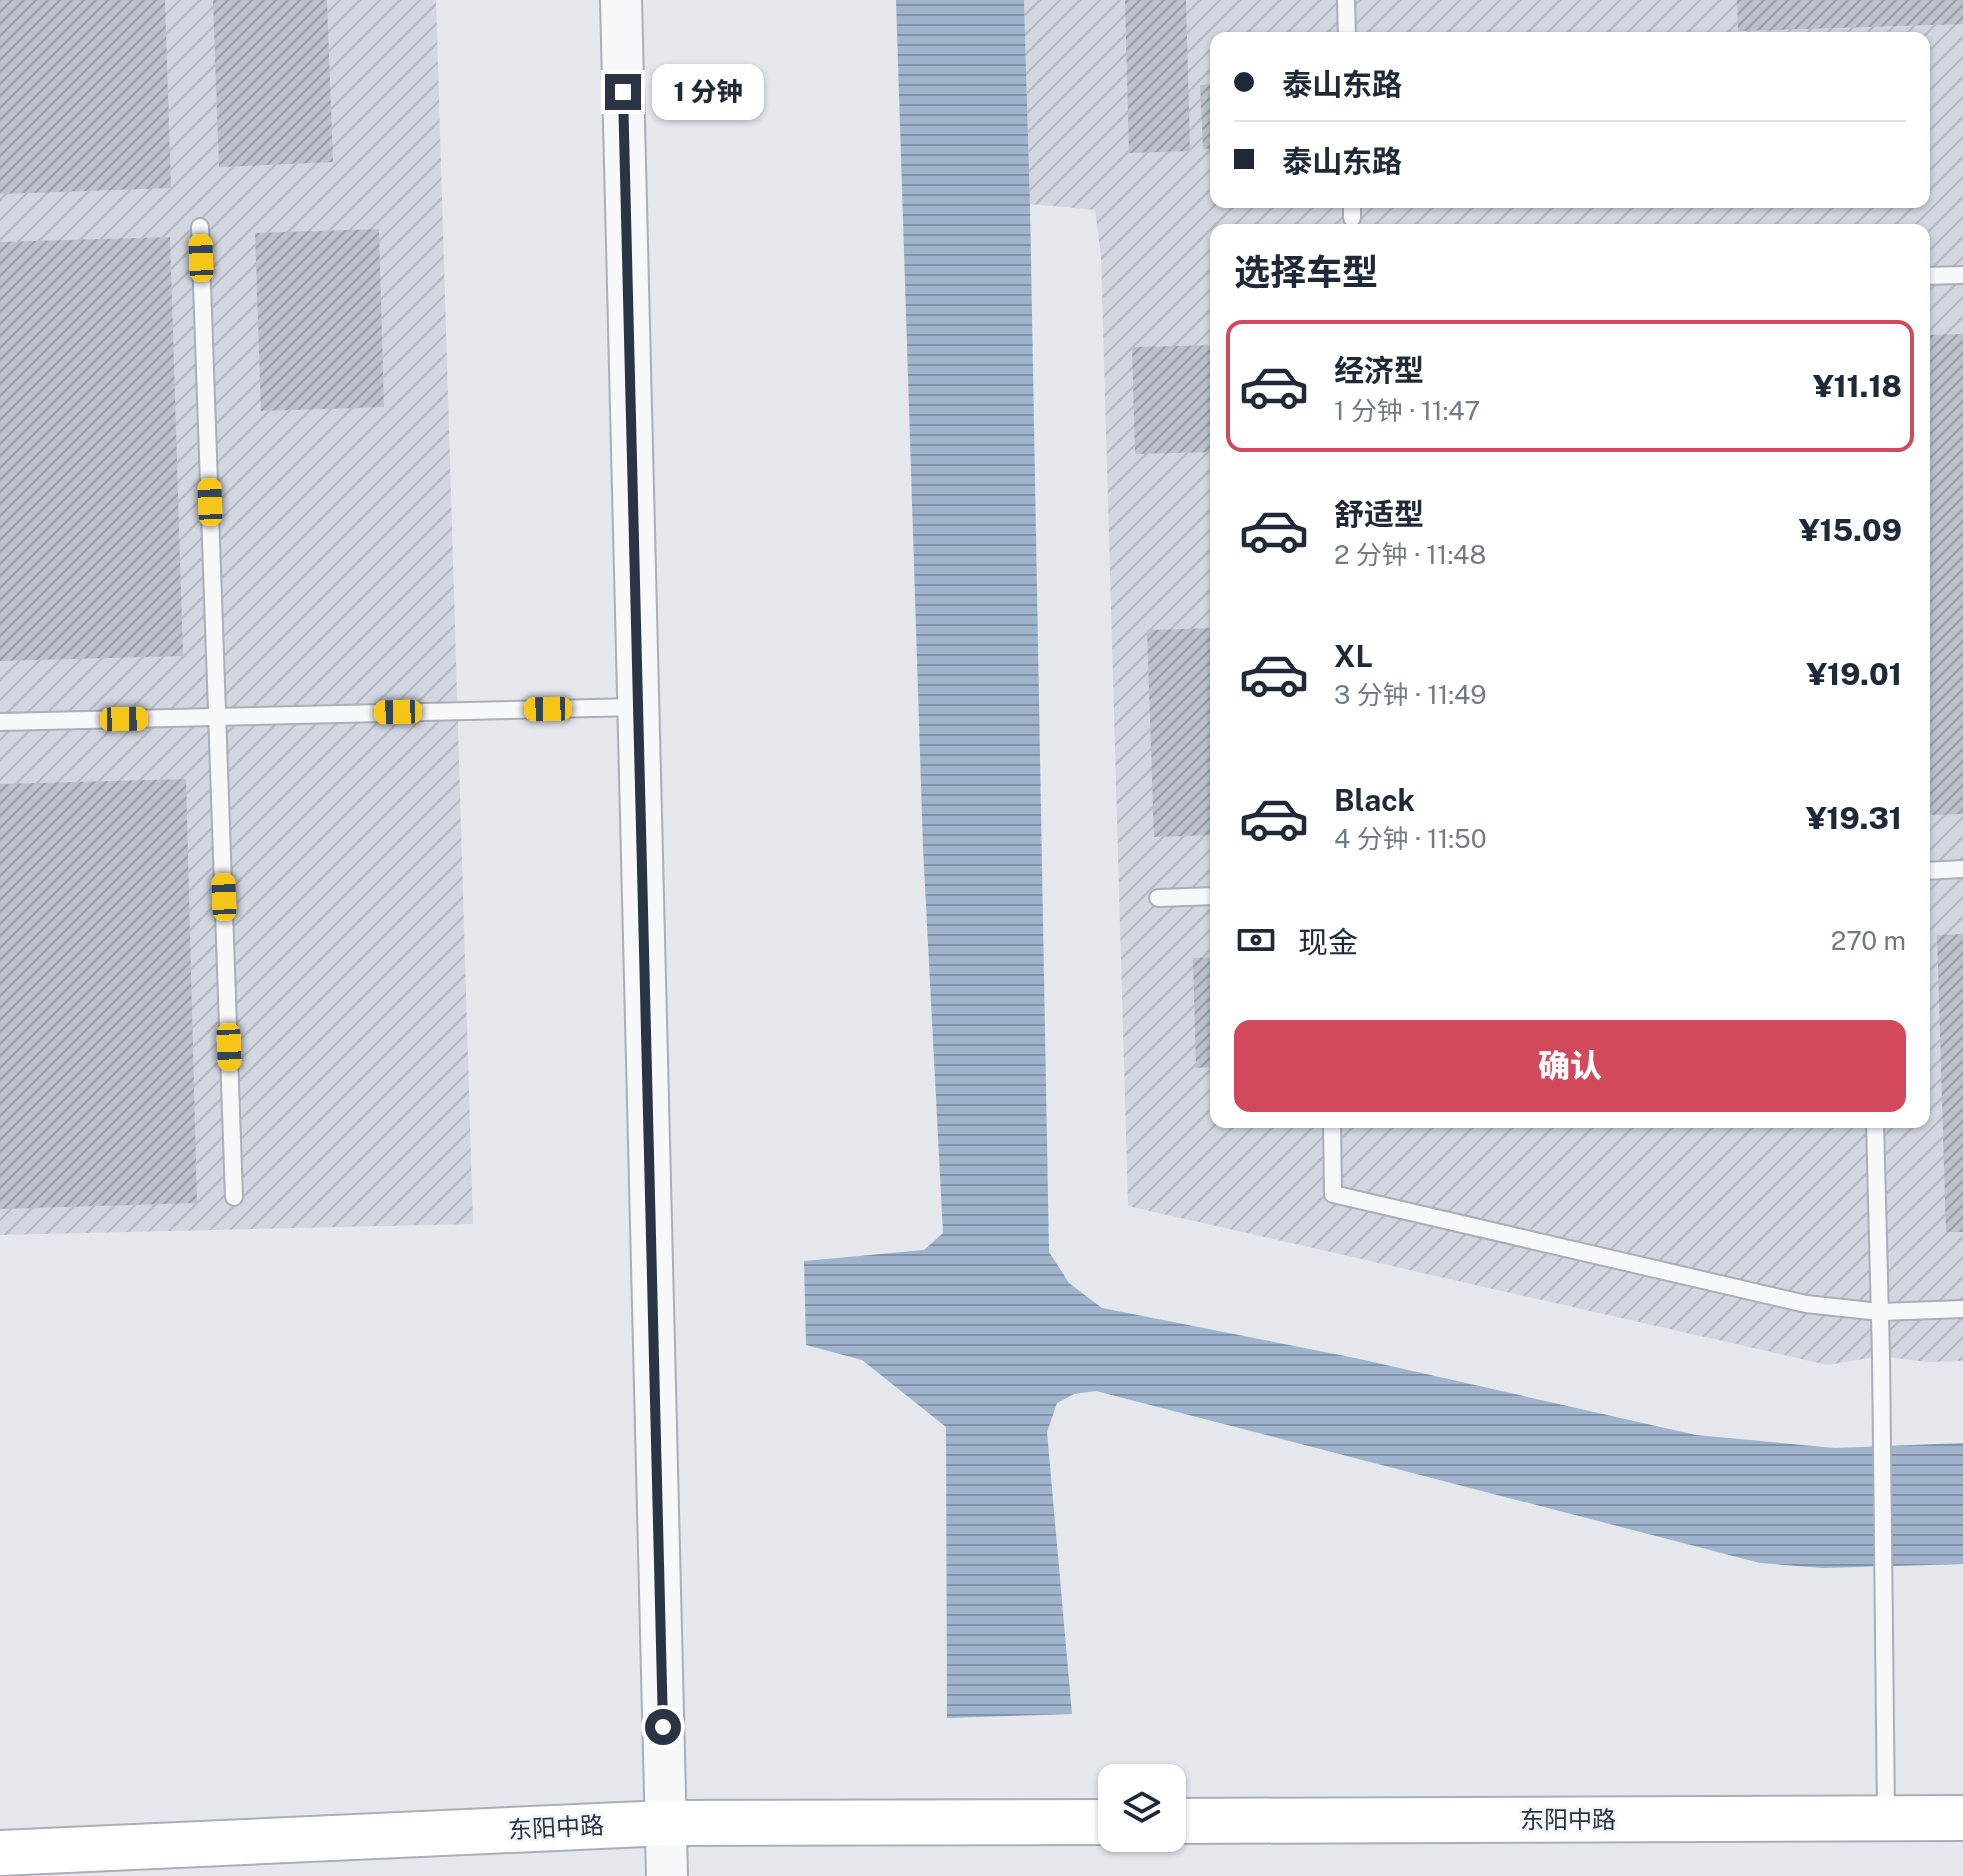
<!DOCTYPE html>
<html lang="zh">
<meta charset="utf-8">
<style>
:root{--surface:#fff;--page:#f2f2f3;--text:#1f2937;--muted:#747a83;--line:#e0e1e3;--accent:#d1495b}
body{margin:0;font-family:"Public Sans","Noto Sans SC",sans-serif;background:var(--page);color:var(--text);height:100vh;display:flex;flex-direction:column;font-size:30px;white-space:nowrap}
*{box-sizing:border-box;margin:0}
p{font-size:26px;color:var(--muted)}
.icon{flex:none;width:44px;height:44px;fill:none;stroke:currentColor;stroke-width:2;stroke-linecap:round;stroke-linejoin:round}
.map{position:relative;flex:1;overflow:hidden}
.details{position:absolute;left:1210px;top:224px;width:720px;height:904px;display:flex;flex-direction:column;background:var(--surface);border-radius:16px;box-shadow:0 2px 6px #0004}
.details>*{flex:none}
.top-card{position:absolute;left:1210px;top:32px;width:720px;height:176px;border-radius:16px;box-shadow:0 2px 6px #0004;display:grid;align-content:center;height:176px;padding:0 24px;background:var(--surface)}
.fabs{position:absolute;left:1098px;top:1764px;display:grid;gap:16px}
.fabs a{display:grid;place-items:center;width:88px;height:88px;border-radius:16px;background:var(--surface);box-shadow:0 2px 6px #0004;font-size:40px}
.end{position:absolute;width:36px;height:36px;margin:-18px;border:10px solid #2b3445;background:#fff;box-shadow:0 0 0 4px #fff}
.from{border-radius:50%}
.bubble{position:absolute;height:56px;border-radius:16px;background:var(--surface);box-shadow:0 2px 6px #0004;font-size:26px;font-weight:800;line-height:56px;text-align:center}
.car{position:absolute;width:24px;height:48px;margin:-24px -12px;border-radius:10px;box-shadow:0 0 6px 2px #0007;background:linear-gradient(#f5c518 24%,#345 0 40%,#f5c518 0 76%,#345 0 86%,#f5c518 0)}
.top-card b{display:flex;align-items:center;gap:28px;height:76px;font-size:30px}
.top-card b+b{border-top:2px solid var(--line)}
.top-card i{width:20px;height:20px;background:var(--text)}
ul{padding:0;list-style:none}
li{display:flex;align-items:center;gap:24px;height:132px;margin:0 16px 12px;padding:0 8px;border:4px solid transparent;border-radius:16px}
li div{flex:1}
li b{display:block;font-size:30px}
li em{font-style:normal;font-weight:800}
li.current{border-color:var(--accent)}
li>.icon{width:72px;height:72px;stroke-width:1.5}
h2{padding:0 24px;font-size:36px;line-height:96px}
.pay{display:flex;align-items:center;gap:20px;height:88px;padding:0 24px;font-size:30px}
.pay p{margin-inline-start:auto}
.action{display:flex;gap:16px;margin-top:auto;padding:16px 24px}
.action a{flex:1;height:92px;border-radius:16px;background:var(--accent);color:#fff;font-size:32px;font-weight:800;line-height:92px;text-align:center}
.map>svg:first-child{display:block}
</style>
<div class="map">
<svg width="1963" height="1876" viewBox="0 0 1963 1876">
<defs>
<pattern id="industrial-furrows" width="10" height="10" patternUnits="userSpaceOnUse" patternTransform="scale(2)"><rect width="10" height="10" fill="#d2d6de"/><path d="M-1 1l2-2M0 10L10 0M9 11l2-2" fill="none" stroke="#b4b8c0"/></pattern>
<pattern id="water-rules" width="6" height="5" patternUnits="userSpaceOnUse" patternTransform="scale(2)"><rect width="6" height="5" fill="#9fb4cc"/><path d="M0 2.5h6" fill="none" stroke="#8293a7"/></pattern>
<pattern id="building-hatch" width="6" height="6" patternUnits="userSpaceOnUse" patternTransform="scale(2)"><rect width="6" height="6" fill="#bbc0ca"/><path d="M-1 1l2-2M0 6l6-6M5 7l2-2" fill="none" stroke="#989da6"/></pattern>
</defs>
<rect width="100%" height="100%" fill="#e4e7ec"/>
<!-- industrial -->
<g fill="url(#industrial-furrows)" fill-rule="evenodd">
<path d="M0,0h436l37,1224 -473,11z"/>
<path d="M1024,0h939v1361l-37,1 -45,-6 -53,9 -700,-159 -27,-950 -6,-46 -65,-6zM1216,38h708v164h-708zM1216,230h708v892h-708z"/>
</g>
<!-- water -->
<path fill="url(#water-rules)" d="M896,0h128l6,204 19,1048 20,31 33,25 253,50 341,77 139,13 128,-5v121l-140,4 -63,-5 -664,-172 -22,3 -17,9 -10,29 25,282 -125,4 -1,-291 -84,-67 -56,-15 -2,-84 120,-11 19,-17 -20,-385z"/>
<!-- building -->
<g fill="url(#building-hatch)">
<path d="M0,0h165l6,188 -171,6z"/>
<path d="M213,0h114l6,162 -114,5z"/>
<path d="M1125,0h61l4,151 -61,2z"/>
<path d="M1737,0h226v24l-225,7z"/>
<path d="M1216,84v64l-13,1 -3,-64z"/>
<path d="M379,229l5,178 -123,4 -6,-178z"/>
<path d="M170,237l13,419 -183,5v-419z"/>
<path d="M1963,334v480l-34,1 -5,-207v-273z"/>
<path d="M1216,345v107l-81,2 -3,-107z"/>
<path d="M1216,628v207l-62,2 -7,-207z"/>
<path d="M186,779l11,424 -197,6v-425z"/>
<path d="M1963,934v298h-17l-9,-297z"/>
<path d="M1216,957v110l-20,1 -3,-110z"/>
</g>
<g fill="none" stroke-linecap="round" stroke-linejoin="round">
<!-- service casing -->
<g stroke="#a9aeb7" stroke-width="20">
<g id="service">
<path d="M1346,0l1,38"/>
<path d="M1352,202v16"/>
<path d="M200,227l34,970"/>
<path d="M1924,276l39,-1"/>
<path d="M0,722l638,-15"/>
<path d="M1924,871l39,-2"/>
<path d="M1158,898l58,-2"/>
<path d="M1332,1122l1,72 473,110 74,8 83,-3"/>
<path d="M1875,1122l6,234 5,460"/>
</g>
</g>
<!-- tertiary casing -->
<g stroke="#a9aeb7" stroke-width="44">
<path id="tertiary" d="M621,0l46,1876"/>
</g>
<!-- secondary casing -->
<g stroke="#a9aeb7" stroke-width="48">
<g id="secondary">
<path d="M1172,1821l791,-3"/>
<path d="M0,1853l666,-30 446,-1"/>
</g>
</g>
<!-- service -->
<use href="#service" stroke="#f7f8fa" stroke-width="16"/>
<!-- tertiary -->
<use href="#tertiary" stroke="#f7f8fa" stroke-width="40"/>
<!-- secondary -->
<use href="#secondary" stroke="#fff" stroke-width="44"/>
</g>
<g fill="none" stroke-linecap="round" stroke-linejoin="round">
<!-- route -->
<path stroke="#2b3445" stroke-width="10" d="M623,92l40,1635"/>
</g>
<g text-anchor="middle" stroke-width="6" stroke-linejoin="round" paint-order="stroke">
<!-- street labels -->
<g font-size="24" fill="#2b3445" stroke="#f4f6f9">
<text x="1568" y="1828">东阳中路</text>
<text transform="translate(556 1828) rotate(-3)" y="8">东阳中路</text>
</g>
</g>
</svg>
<div class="fabs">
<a><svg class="icon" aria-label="layers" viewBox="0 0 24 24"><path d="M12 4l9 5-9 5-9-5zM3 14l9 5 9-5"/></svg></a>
</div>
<i class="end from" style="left:663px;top:1727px"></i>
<i class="end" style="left:623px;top:92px"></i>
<div class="bubble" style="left:652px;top:64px;width:112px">1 分钟</div>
<i class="car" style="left:201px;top:258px;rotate:358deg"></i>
<i class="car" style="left:210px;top:502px;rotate:358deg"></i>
<i class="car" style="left:548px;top:709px;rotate:269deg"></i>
<i class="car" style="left:398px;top:712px;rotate:269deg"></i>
<i class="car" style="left:124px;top:719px;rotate:89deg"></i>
<i class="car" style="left:224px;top:897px;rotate:358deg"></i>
<i class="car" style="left:229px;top:1047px;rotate:178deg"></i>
<div class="top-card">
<b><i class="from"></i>泰山东路</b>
<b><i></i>泰山东路</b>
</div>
<section class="details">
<h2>选择车型</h2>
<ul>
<li class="current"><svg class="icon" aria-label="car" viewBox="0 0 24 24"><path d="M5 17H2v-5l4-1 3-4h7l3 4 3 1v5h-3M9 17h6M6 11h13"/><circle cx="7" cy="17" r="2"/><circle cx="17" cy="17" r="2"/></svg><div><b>经济型</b><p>1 分钟 · 11:47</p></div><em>¥11.18</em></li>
<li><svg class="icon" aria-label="car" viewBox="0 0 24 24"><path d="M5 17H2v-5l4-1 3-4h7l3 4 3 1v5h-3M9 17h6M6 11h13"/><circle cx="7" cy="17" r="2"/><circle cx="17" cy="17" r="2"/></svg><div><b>舒适型</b><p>2 分钟 · 11:48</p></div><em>¥15.09</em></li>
<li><svg class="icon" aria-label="car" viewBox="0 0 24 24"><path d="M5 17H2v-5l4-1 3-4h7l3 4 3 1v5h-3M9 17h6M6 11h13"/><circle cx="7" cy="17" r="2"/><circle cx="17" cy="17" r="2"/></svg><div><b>XL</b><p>3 分钟 · 11:49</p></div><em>¥19.01</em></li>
<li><svg class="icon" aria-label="car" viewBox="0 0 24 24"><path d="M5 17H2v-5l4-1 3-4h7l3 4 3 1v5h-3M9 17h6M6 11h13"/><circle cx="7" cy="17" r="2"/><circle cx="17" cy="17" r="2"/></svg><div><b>Black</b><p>4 分钟 · 11:50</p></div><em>¥19.31</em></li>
</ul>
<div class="pay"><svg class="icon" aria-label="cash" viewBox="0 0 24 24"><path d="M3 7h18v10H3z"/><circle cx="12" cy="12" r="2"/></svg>现金<p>270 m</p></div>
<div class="action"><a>确认</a></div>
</section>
</div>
